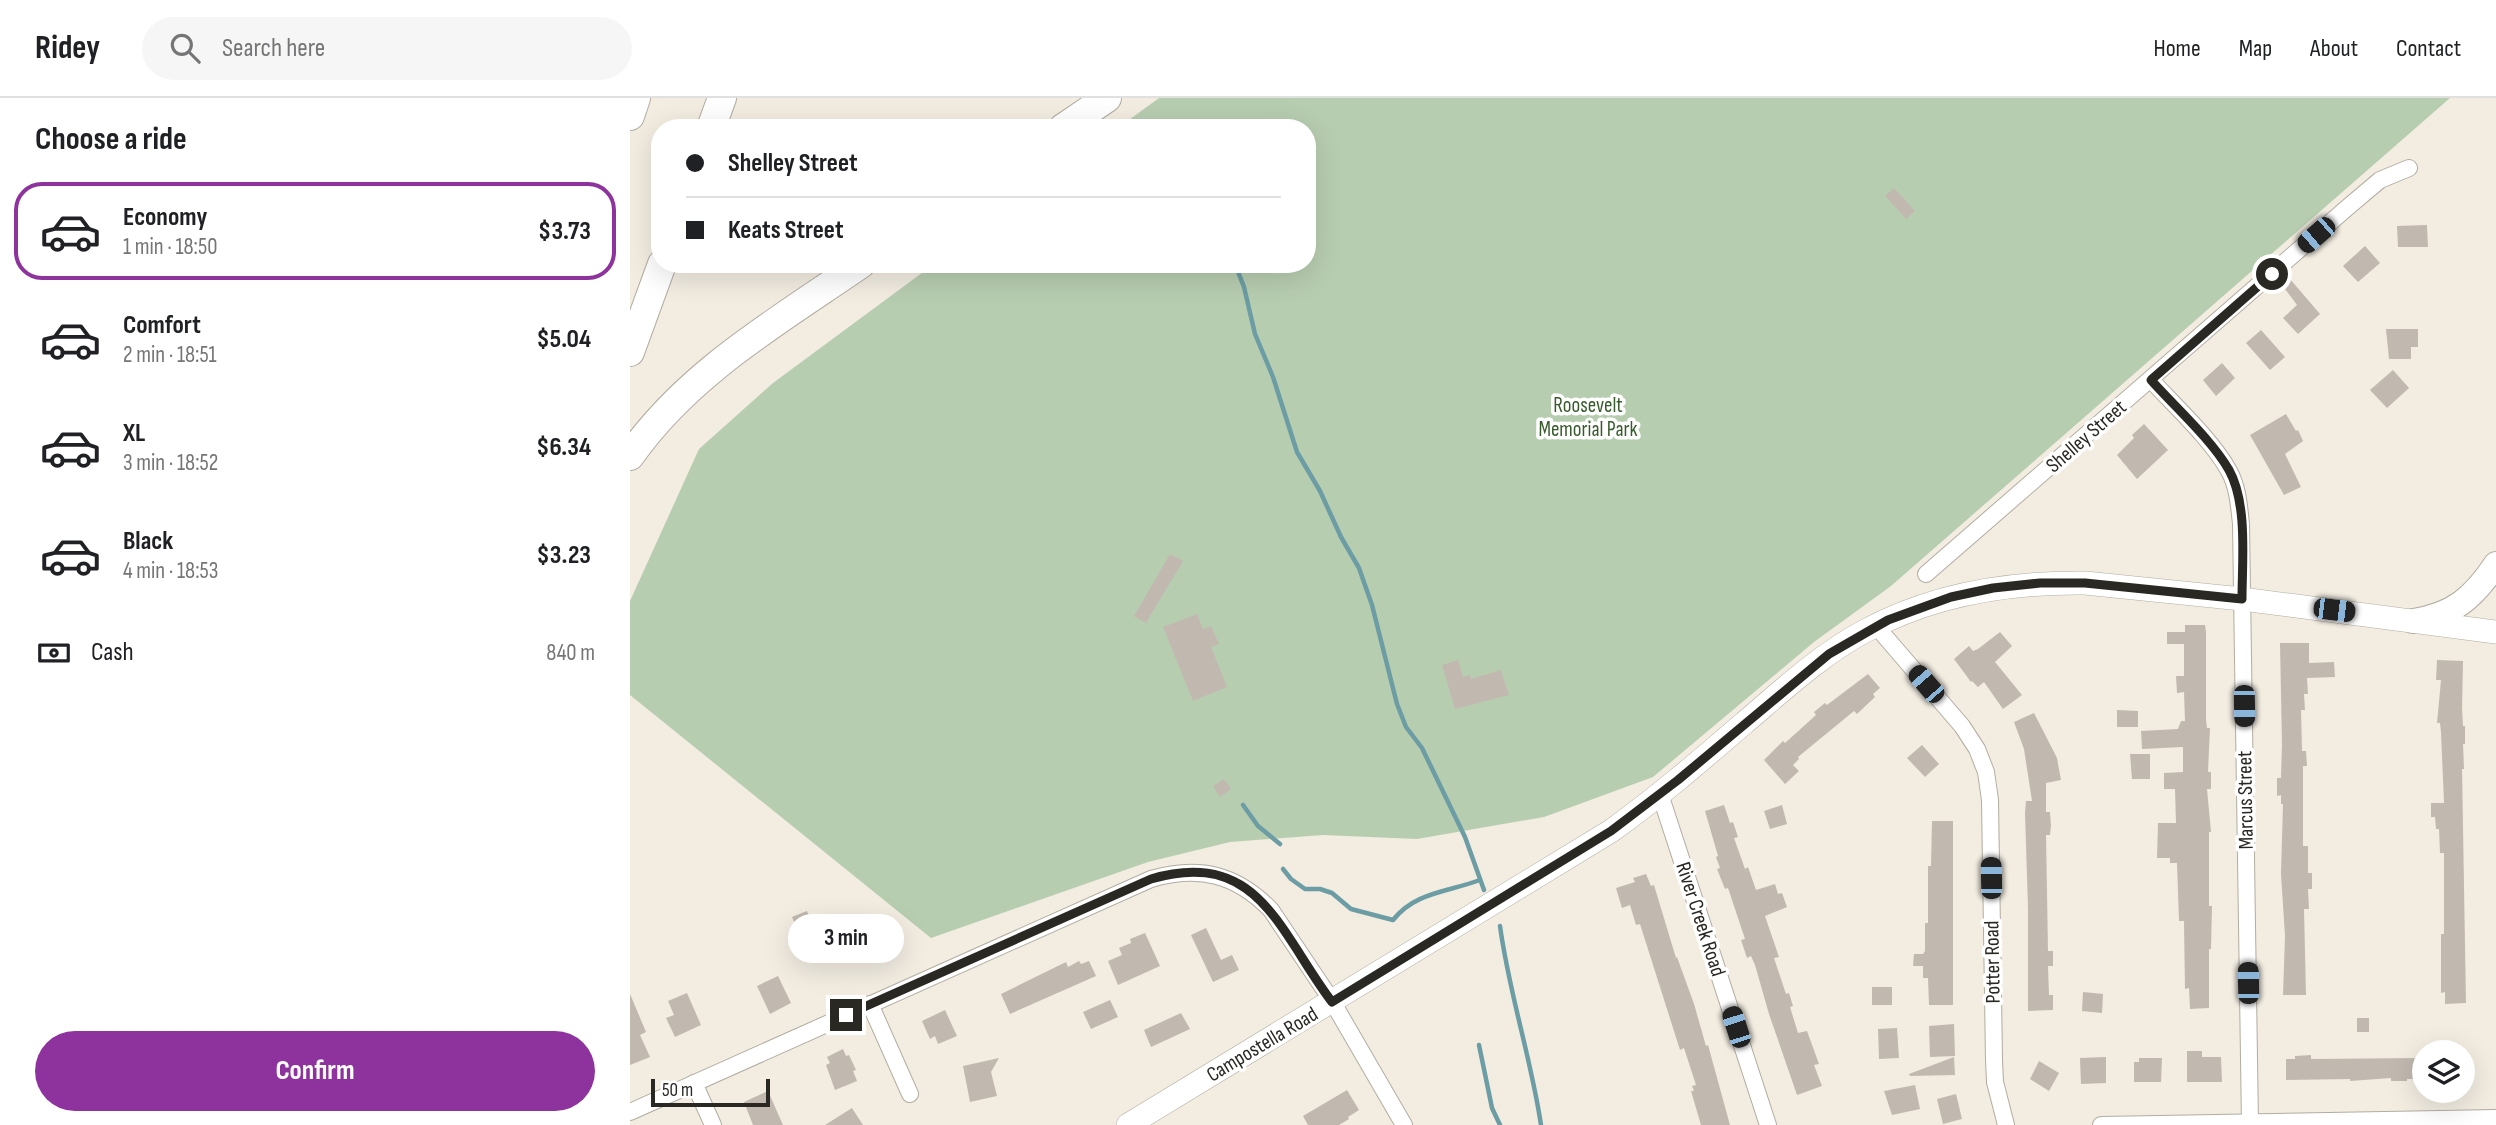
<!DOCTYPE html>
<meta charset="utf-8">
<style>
:root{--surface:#fff;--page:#f6f6f6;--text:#202124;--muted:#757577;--line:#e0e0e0;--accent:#8e339e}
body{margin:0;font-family:"Sofia Sans Condensed",sans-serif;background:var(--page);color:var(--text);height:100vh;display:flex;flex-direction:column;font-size:26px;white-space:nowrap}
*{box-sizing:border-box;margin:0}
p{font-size:23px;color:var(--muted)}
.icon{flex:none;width:38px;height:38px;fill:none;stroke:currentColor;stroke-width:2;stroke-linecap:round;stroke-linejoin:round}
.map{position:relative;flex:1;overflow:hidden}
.side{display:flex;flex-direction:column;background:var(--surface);width:630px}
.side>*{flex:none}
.top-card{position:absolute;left:21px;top:21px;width:665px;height:154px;border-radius:28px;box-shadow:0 7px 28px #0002;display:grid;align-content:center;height:154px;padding:0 35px;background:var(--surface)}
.tools{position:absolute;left:1782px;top:942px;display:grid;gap:14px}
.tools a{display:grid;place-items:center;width:63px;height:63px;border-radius:50%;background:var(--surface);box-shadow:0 7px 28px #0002;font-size:35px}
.scale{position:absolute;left:21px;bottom:18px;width:119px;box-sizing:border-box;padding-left:7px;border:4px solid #2a2823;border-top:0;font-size:19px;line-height:24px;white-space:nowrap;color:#2a2823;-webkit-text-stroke:5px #fff;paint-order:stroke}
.end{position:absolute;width:32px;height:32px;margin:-16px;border:9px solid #2a2823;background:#fff;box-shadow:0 0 0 4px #fff}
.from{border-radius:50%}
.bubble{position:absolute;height:49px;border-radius:24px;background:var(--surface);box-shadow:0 7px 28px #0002;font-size:23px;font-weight:700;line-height:49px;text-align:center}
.car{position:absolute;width:21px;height:42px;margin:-21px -10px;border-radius:9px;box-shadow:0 0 5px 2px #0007;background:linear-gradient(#222 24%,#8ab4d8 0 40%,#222 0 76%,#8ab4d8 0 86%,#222 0)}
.top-card b{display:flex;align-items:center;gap:24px;height:66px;font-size:26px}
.top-card b+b{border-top:2px solid var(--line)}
.top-card i{width:18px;height:18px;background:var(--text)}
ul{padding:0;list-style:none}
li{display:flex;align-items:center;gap:21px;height:98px;margin:0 14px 10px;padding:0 21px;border:4px solid transparent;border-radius:28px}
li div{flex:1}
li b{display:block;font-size:26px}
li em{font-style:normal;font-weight:700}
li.on{border-color:var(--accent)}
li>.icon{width:63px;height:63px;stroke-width:1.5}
h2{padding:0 35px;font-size:32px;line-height:84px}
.pay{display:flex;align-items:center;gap:18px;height:77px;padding:0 35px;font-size:26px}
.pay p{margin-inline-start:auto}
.primary-button{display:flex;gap:14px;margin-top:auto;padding:14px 35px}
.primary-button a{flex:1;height:80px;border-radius:42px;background:var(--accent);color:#fff;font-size:28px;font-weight:700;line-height:80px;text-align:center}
header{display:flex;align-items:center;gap:42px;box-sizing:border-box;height:98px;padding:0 35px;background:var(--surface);border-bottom:2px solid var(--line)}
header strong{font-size:33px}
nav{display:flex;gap:38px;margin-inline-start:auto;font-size:24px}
.search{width:490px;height:63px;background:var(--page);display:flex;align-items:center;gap:18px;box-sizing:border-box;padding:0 24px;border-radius:38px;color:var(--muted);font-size:26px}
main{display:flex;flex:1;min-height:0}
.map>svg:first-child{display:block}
</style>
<header>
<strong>Ridey</strong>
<div class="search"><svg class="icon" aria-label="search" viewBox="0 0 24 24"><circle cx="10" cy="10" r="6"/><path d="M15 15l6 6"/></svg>Search here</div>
<nav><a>Home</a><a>Map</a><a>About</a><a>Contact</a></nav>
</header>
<main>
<section class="side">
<h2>Choose a ride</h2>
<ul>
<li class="on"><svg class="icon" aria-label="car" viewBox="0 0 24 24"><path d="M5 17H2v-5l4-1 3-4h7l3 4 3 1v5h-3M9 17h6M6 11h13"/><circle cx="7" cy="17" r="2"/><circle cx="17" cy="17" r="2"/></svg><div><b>Economy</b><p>1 min · 18:50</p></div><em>$3.73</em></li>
<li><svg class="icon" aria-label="car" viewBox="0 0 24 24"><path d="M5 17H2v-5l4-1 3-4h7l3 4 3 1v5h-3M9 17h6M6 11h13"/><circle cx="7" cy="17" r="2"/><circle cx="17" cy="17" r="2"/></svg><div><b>Comfort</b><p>2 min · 18:51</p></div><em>$5.04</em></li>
<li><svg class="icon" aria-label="car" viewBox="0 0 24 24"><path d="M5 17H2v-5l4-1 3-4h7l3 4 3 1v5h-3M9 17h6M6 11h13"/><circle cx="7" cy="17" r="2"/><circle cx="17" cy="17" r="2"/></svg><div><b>XL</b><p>3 min · 18:52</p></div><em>$6.34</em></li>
<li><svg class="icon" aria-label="car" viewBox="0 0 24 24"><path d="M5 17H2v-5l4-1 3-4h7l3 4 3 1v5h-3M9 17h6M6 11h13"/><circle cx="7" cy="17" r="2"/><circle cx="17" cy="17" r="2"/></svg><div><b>Black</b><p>4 min · 18:53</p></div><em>$3.23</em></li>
</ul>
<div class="pay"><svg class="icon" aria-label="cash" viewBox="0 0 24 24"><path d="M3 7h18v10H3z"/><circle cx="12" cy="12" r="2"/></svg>Cash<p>840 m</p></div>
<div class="primary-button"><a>Confirm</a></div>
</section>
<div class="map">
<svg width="1866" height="1027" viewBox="0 0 1866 1027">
<rect width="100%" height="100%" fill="#f2ece1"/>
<!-- green -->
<path fill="#b7cdb0" d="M529,0h1291l-559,488 -77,56 -161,135 -109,40 -127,22 -94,-4 -93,7 -82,20 -217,76 -301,-243v-94l69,-152 74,-66 161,-119h373v-136h-189z"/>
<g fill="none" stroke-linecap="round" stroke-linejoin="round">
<!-- stream -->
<g stroke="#6c9da4" stroke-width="4.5">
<path d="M605,166l9,23 11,47 18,43 24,75 23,39 21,46 18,31 13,37 25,99 9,23 16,21 43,89 19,53"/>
<path d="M613,707l15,21 22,18"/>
<path d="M653,771l8,10 14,10h15l12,4 19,16 42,11c22,-28 55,-28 87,-40"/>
<path d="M870,828c9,67 31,132 41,199"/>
<path d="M849,947l13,63 8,17"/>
</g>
</g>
<!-- building -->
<g fill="#c1b9b0">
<path d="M1264,90l21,23 -9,8 -21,-23z"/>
<path d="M1797,127l1,22h-30l-1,-21z"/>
<path d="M1735,148l15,17 -22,19 -15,-16z"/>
<path d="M1660,181l30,35 -22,20 -15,-16 14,-13 -15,-20z"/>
<path d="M1756,231h32v18h-7v12h-22z"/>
<path d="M1631,232l24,27 -15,13 -24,-27z"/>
<path d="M1592,265l13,15 -19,18 -13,-16z"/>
<path d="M1763,272l16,18 -22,20 -17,-18z"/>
<path d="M1656,316l10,17 2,-1 5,11 -18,13 16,33 -17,8 -34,-60z"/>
<path d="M1514,326l24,26 -31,29 -20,-24 17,-17 -2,-3z"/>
<path d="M540,456l13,7 -37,62 -12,-7z"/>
<path d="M567,516l6,15 8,-3 8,18 -8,3 16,40 -34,14 -30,-74z"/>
<path d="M1555,527h20l1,7v88l1,8h3l-2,44h3v17h-4l4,43h-2v74h3l-1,43h-2v59l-19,1 -1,-21 -4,1 -1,-68h-5l-2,-58h-7v-5h-13l1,-35h18l-1,-34h-11v-16l19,-1v-25l-41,2 -1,-18 37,-2 3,-8h4l-1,-29 -7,1 -1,-17h8v-32h-17v-12h18z"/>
<path d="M1370,534l12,14 -17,16 27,33 -19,14 -19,-27 -6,5 -6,-6 -1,1 -17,-23 15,-13 4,5 5,-2z"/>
<path d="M1650,545h29v20l25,-1 1,15 -28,1 1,16h-4l1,16h-4l1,41h4l1,15h-4v80h5v27h4v16h-4l1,20h-5l2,86h-23l2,-59 -4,-62 2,-70h-2v-9l-4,1v-18h4l1,-33z"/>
<path d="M828,562l5,17 7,-2 1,4 30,-9 8,25 -54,14 -13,-44z"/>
<path d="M1807,562l26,1 -1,47 1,18h2v18h-2l1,25h-2l4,234 -21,1v-12l-4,1v-59h3v-81h-4l-1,-24h-3l-1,-12h-4v-14h13l-3,-71 -1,-9h-3l4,-43h-5z"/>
<path d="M1238,576l12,14 -7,6 2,3 -18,17 -3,-3 -56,46 1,2 -6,6 6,6 -14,13 -21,-24 19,-19 2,2 31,-28 -2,-3 11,-9 2,2z"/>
<path d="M1487,612l21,1v16h-21z"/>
<path d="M1404,615l23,45 4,22 -15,3v29h4l1,14 -1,9h-4l2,116h5v15h-5l1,29h4v15l-25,1v-103l-3,-95 1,-12h6l-8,-52 -10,-27z"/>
<path d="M1292,647l17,19 -14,13 -18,-19z"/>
<path d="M1500,656h20v25h-18z"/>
<path d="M594,681l7,10 -11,8 -7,-11z"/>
<path d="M1094,707l6,18 3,-1 5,15 -4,1 11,31 3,-2 8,23 19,-6 3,10 4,-1 5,14 -22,9 14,41 -5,1 12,36 3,-1 4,13 -3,1 8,26 9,-2 12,33 -5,1 8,21 -25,9 -28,-81 -14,-49 -4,-9 -4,2 -6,-18 4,-1 -17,-51 -3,1 -8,-20 3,-1 -4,-11 2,-1 -13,-45z"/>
<path d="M1152,707l5,19 -17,5 -6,-18z"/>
<path d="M1302,723h21v184h-24l-1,-27h-5v-12h-10l1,-12h9l2,-3v-28h3v-57h3z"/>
<path d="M1016,776l5,12 3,-1 22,73 1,-1 17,47 12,42 2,-1 22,80h-29l-10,-34h3l-2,-5 4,-1 -12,-37 -4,2 -40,-126 -4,1 -6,-20 -8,3 -6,-20 19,-6 -2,-4z"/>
<path d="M177,813l6,16 -14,6 -7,-16z"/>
<path d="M576,830l15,32 11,-5 7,15 -26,12 -22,-47z"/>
<path d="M515,835l15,33 -42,19 -10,-24 14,-6 -3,-7 12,-5 -1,-4z"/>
<path d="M449,863l2,3 8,-3 7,15 -86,38 -9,-20 65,-32 2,5z"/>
<path d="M148,878l13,27 -21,11 -13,-28z"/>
<rect x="1242" y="889" width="20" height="18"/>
<path d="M1453,894l20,2 -1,19 -20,-2z"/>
<path d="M57,895l14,32 -26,12 -9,-19 8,-3 -6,-14z"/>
<path d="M0,896l16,38 -6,3 10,22 -20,8z"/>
<path d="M480,902l8,17 -27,12 -8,-17z"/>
<path d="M315,912l12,26 -19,8 -3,-8 -5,3 -8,-18z"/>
<path d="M551,915l9,16 -39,18 -7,-17z"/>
<rect x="1727" y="920" width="12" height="14"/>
<path d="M1324,926l1,32 -25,1 -1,-31z"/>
<path d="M1267,930l2,30 -20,1 -1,-30z"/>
<path d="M213,951l3,7 3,-1 7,15 -3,1 4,10 -22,9 -9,-25 4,-2 -3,-6z"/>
<path d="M1557,953h15v6h19l1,25h-35z"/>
<path d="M1681,957v4l113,-1v15h-7v6h-10v2h-16v-3l-41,3v-2l-64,1v-21h9v-3z"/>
<path d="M1324,959l1,18 -45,1 -1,-2z"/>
<path d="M1476,959v26l-25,1 -1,-26z"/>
<path d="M369,960l-8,14 6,24 -27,6 -7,-36z"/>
<path d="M1509,960h23l-1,24h-27v-20h5z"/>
<path d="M1409,963l20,12 -10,18 -19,-12z"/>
<path d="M1285,987l5,24 -28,6 -8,-24z"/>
<path d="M717,992l12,20 -11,7 1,2 -10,6h-31l-5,-9z"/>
<path d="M138,993l15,34h-30l-9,-23z"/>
<path d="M1326,996l6,25 -19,5 -6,-25z"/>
<path d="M222,1010l11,17h-38z"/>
</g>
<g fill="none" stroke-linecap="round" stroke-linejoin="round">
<!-- street casing -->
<g stroke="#b2ada2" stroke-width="18">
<g id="street">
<path d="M1521,282c24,26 61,60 78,91 9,16 10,35 12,53l9,601"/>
<path d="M1296,476l422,-367 32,-27 29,-12"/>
<path d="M1246,528l86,100 15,23 9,23 4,28 4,260 1,22 11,43"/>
<path d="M1030,696l108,331"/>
<path d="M240,906l40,90"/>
<path d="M64,985l19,42"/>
<path d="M0,1014l521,-233c48,-14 85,-5 120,31l61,91 72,124"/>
<path d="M1471,1027l395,-7"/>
</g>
</g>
<!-- secondary casing -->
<g stroke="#b2ada2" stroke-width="24">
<path id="secondary" d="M498,1027l483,-294c46,-33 89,-70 132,-107 39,-33 77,-69 122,-93 68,-37 144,-49 220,-48l157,16 254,33"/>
</g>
<!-- primary casing -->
<g stroke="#b2ada2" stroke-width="26">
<path id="primary" d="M1783,523c41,-6 61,-24 83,-57"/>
</g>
<!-- highway casing -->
<g stroke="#b2ada2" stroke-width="30">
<g id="highway">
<path d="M0,18l6,-18"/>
<path d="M81,30l11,-30"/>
<path d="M433,30l44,-30"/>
<path d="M0,254l32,-88"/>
<path d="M0,358c58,-83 148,-135 231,-192"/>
</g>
</g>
<!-- street -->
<use href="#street" stroke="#fff" stroke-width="16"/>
<!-- secondary -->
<use href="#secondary" stroke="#fff" stroke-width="23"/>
<!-- primary -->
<use href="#primary" stroke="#fff" stroke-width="24"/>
<!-- highway -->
<use href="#highway" stroke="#fff" stroke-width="28"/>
</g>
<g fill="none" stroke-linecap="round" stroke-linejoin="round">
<!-- route -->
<path stroke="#2a2823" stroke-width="9" d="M216,917l305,-136c108,-32 129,55 181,123l279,-171 67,-51 151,-126 59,-34 63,-23 42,-9 47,-5h45l157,16c0,-37 6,-95 -13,-129 -18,-31 -54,-63 -78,-90l121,-106"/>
</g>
<g text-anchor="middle" stroke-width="7" stroke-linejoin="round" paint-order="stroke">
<!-- park labels -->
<g font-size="21" fill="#385b2c" stroke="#fff">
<text x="958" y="314">Roosevelt<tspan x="958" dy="24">Memorial Park</tspan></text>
</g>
<!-- street labels -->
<g font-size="21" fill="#2a2823" stroke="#fff">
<text transform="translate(1456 338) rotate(-41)" y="7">Shelley Street</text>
<text transform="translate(1615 702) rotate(-91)" y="7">Marcus Street</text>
<text transform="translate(1071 821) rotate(72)" y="7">River Creek Road</text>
<text transform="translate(1362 864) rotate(-91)" y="7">Potter Road</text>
<text transform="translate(632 946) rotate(-31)" y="7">Campostella Road</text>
</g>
</g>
</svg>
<div class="tools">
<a><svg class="icon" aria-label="layers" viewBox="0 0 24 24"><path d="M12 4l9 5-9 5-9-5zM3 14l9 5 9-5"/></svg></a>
</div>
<div class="scale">50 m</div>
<i class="end from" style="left:1642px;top:176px"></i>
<i class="end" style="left:216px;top:917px"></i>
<div class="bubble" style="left:158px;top:816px;width:116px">3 min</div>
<i class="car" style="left:1686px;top:137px;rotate:229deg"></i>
<i class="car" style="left:1704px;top:512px;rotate:97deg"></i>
<i class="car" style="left:1296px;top:586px;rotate:319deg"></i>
<i class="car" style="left:1614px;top:608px;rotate:179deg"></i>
<i class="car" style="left:1361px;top:780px;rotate:359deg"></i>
<i class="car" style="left:1618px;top:885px;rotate:359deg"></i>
<i class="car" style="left:1106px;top:929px;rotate:342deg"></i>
<div class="top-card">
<b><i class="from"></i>Shelley Street</b>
<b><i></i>Keats Street</b>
</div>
</div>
</main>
